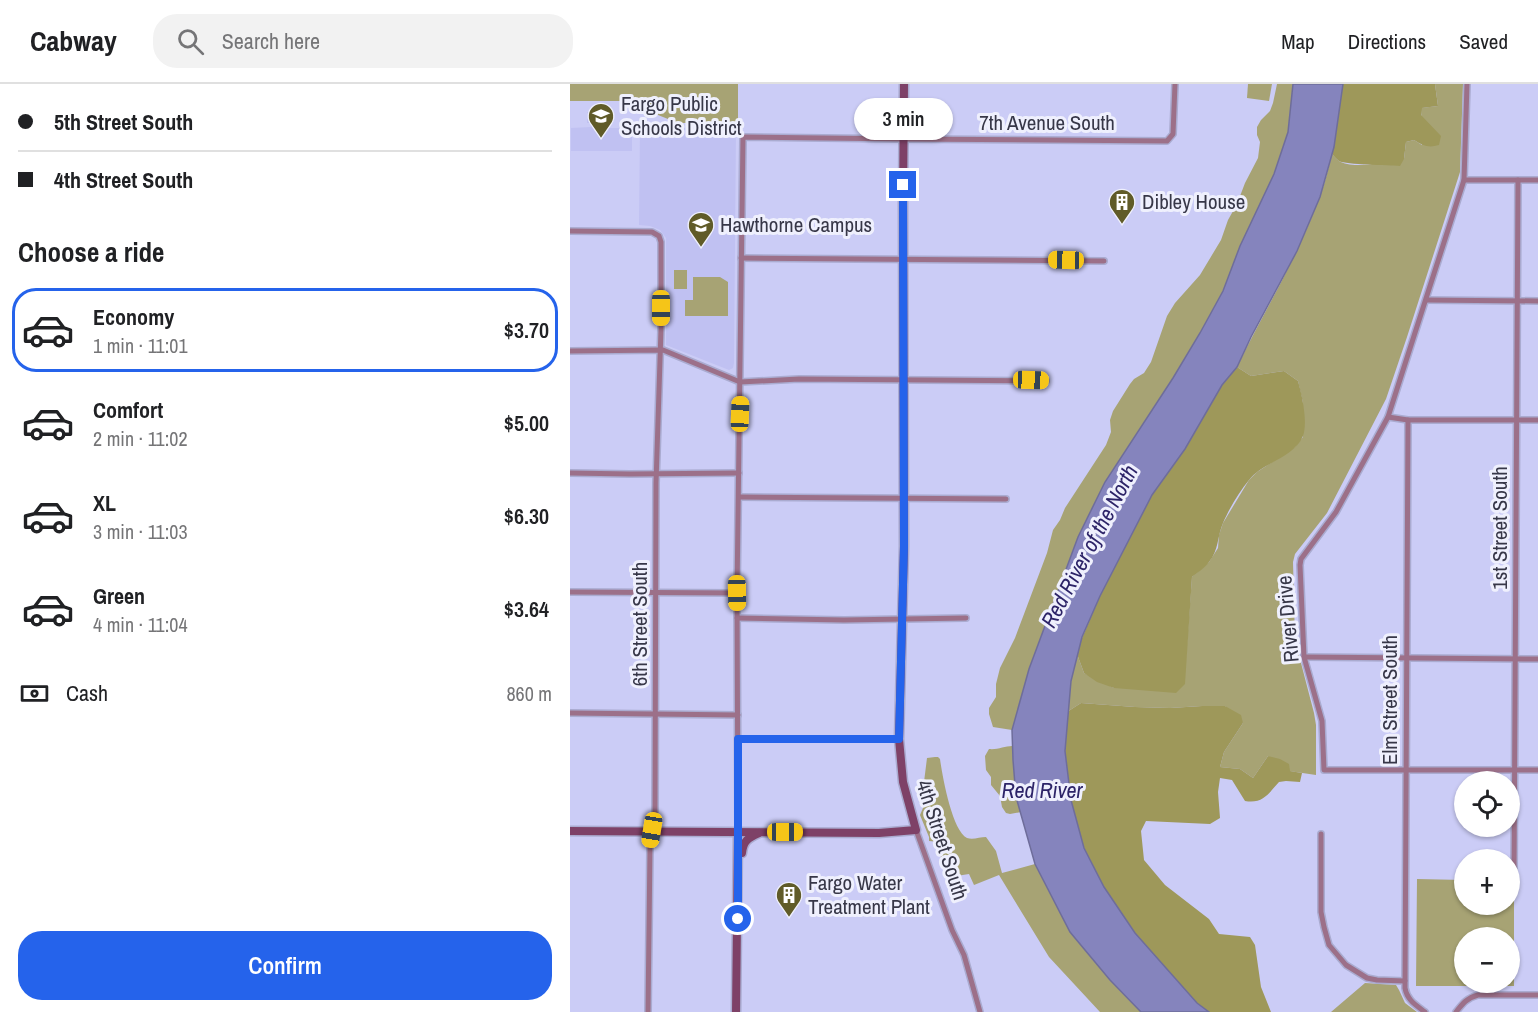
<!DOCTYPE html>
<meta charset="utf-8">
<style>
:root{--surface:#fff;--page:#f2f2f2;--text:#202124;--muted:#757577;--line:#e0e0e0;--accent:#2563eb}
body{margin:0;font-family:"Archivo Narrow",sans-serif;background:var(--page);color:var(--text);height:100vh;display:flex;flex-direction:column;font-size:22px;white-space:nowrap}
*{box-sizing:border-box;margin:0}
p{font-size:20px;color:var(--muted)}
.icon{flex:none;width:33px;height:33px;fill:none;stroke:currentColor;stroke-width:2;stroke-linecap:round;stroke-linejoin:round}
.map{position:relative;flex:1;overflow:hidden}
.drawer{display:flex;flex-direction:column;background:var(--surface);width:570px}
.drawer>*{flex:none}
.hud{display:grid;align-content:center;height:132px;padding:0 18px;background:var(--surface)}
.controls{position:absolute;left:884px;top:687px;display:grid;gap:12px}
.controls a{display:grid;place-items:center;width:66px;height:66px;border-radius:50%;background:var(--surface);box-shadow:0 2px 4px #0004;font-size:30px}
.end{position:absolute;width:27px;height:27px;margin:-14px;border:8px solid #2563eb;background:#fff;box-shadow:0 0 0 3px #fff}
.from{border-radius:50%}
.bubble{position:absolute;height:42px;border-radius:21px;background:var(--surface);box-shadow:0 2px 4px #0004;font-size:20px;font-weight:600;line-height:42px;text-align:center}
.car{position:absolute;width:18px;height:36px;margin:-18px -9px;border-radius:8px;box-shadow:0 0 4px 2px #0007;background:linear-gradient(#f5c518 24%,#345 0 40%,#f5c518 0 76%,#345 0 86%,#f5c518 0)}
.hud b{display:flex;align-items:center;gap:21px;height:57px;font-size:22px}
.hud b+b{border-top:2px solid var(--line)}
.hud i{width:15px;height:15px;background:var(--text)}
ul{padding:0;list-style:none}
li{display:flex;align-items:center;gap:18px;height:84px;margin:0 12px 9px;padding:0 6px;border:3px solid transparent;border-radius:24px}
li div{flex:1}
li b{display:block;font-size:22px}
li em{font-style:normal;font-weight:600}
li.current{border-color:var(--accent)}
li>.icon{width:54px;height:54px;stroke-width:1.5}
h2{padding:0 18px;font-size:27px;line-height:72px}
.pay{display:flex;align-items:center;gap:15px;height:66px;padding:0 18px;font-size:22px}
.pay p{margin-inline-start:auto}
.action{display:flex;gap:12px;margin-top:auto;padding:12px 18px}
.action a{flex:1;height:69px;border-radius:24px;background:var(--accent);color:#fff;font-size:24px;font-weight:600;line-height:69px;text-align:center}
header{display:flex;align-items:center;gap:36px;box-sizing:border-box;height:84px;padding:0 30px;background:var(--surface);border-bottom:2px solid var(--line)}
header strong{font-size:28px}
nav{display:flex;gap:33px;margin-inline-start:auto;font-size:21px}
.search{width:420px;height:54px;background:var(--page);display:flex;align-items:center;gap:15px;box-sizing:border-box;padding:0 21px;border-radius:24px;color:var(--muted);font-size:22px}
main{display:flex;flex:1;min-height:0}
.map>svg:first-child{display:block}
</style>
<header>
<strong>Cabway</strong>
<div class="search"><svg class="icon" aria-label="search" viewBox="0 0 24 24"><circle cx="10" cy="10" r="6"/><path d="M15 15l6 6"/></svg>Search here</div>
<nav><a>Map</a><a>Directions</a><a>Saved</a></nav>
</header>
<main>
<section class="drawer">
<div class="hud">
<b><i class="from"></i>5th Street South</b>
<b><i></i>4th Street South</b>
</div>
<h2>Choose a ride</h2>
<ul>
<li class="current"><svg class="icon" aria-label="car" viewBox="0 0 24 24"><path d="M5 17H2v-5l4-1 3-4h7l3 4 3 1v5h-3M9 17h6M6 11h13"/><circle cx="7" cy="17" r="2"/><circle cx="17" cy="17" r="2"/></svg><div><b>Economy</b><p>1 min · 11:01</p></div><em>$3.70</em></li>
<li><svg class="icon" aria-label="car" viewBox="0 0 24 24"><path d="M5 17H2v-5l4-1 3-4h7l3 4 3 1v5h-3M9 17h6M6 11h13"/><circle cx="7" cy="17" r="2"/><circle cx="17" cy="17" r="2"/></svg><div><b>Comfort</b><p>2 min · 11:02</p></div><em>$5.00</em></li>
<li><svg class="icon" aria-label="car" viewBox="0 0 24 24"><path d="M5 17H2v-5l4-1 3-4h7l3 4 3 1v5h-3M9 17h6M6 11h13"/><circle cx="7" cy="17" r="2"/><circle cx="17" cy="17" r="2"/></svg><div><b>XL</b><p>3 min · 11:03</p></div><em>$6.30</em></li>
<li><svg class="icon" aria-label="car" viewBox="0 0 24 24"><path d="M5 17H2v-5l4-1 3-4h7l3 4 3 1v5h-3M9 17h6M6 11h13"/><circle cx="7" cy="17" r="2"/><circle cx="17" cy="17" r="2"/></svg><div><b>Green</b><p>4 min · 11:04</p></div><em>$3.64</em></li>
</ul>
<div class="pay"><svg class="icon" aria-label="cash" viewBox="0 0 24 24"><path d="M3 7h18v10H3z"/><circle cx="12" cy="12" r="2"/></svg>Cash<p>860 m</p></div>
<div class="action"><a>Confirm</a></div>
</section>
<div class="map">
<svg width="968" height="928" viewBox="0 0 968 928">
<rect width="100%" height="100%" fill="#cbccf6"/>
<!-- built -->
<g fill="#c0c1f2">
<path d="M17,28h16v11h-3v5h32v23h-61v-23l20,-1v-4h-4z"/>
<path d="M70,43l96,1 -2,235 -1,5 -4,2 -63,-25v-107l-6,-8 -10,-4 -11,-1z"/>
</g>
<!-- green -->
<g fill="#a7a374" fill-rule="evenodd">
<path d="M0,0h168v39h-60l-55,-22h-53z"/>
<path d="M678,0h24l-3,17 -22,-3z"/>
<path d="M707,0h16l-5,48 -14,42 -51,117 -23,42 -27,45 -68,104 -27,55 -49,132 -17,61 -19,-3 -4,-13v-6l7,-11v-13l4,-16 15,-30 32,-85 6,-23 7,-10 5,-12 41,-63 5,-13 -1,-12 3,-9 17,-27 4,-5 10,-6 7,-11 16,-46 8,-13 25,-28 21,-35 7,-20 9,-16 8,-21 13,-25 2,-16 -3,-7v-8l4,-7 9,-9 3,-8z"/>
<path d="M865,0h28l-3,88 -53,165 -21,62 -59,114 -32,41 -2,8 2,78 19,73 2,12v50l-27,-4 -21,-15 -15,22 -13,-9 -20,-2 4,-15 19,-29 -18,-17h-23l-32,2 -35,-1 -54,-4 -14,9 4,-31 6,-27 7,19 30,15h12l58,-4 8,-107 17,-15 9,-14 1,-13 4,-12 26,-43 8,-8 38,-25 8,-10v-34l-5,-22 -14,-10 -33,5 -14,-9c27,-56 61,-110 82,-169 6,-14 9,-29 13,-44 2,2 4,5 7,7 14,9 49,0 65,-2l2,-17 8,-2 8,5 -1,-37 17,-2z"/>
<rect x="104" y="186" width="13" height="19"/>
<path d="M123,193h27l8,5v34h-43v-16h8z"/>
<path d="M442,662l4,51 5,15 -11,2 -4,-1 -4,-6 -2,-11 -9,-11v-8l-5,-7 -1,-14 4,-7c8,1 16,-3 23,-3z"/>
<path d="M365,673h3l2,2c2,15 12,72 27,79 6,2 13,-1 19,-1l10,14 6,22 33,-9 35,68 40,48 31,32h-41l-51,-55 -50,-82 -25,10 -5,-11 -19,3 -9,-17 -1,-18 -11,-1v-4l-9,-22 3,-7v-18l4,-32z"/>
<path d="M847,795l47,1v24h45v-24h5v106h-98zM894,854h45v44h-45z"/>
<path d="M795,899l31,2 3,5 6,13 12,9h-86z"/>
</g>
<!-- forest -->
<g fill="#9e985a">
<path d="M773,0h92l3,22 -16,2 -1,7 20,21 -2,9c-10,3 -16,1 -25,-5l-8,2 -2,17 -4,7c-11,-1 -54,-1 -61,-5 -3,-2 -5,-5 -7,-7z"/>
<path d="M667,283l14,9 33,-5 14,10c4,14 10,41 5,55 -8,21 -41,27 -54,44 -10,12 -20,29 -26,43 -6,14 -4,27 -14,39 -4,6 -12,11 -17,15l-7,107 -9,9 -62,-5 -17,-6 -13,-9 -7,-19 5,-16 18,-42 52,-101 33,-46 37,-64z"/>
<path d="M511,619l54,4 35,1 32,-2h23l16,9 2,8 -19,29 -4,15 20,2 13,9 15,-22 12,3 9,5 1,7 12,2 -2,9 -14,-1 -7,1c-11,12 -16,22 -34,19l-13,-21 -12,-2 -2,14 2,26 -10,6 -64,-3 -5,10 3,29 21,25 44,34 10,15 31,3 5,8 6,42 10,25h-62l-12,-9 -62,-70 -31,-46 -20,-39 -13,-48 -6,-49 2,-39z"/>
</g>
<!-- water -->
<path fill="#8584bd" stroke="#6e6d9a" stroke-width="1.5" d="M723,0h50l-9,63 -14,50 -23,54 -46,86 -14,30 -15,18 -37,64 -33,46 -52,101 -18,41 -11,44 -6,70 6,49 13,48 20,39 31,46 62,70 12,9h-68l-31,-32 -40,-48 -35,-68 -19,-67 -3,-37 -1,-30 17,-61 49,-132 27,-55 68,-104 27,-45 23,-42 17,-45 34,-72 14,-42z"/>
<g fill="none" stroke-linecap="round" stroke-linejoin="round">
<!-- street casing -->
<g stroke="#aaabd0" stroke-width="8">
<g id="street">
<path d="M897,0l-3,96 -76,237 -52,95 -35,47 -1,6 4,92 18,64 2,49h214"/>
<path d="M894,96h74"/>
<path d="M0,147l82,1 7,4 2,6v87l-5,154 -1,331 -5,33 -2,165"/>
<path d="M171,174l363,3"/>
<path d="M857,216l111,1"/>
<path d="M0,267l93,-1 77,32 59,-3 247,2"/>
<path d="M818,333l20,3h130"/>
<path d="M838,336l-3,568c2,12 11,17 20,24"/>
<path d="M0,389l60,1 109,-1"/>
<path d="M169,413l267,2"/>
<path d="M0,508l167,1"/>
<path d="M167,534l107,2 122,-2"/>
<path d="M734,573l234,2"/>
<path d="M0,629l168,2"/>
<path d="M168,655h161"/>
<path d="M346,746l36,100 12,25 16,57"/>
<path d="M168,748l-1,-239 6,-456 161,2 263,2 6,-7 2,-50"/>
<path d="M751,750v78l3,15 5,18 17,20 21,13 10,2 28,1"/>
<path d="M944,792l4,-696"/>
<path d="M886,928c7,-9 11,-14 22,-17h60"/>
</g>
</g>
<!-- secondary casing -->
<g stroke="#aaabd0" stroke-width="11">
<g id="secondary">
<path d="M0,747l309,2 37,-3 -13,-48 -4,-43 5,-193 -1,-343 1,-119"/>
<path d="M172,769c1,-12 6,-15 17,-20"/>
<path d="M166,928l2,-180"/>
</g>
</g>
<!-- street -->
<use href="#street" stroke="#9c7089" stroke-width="5"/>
<!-- secondary -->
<use href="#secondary" stroke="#7e4167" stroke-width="8"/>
</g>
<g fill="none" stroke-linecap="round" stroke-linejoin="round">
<!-- route -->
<path stroke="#2563eb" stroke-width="8" d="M168,835v-180h161l5,-193 -1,-361"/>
</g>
<!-- icons -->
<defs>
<g id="school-pin" transform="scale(1.35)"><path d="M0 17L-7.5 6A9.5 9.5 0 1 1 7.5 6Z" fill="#605b28" stroke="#eff0fd"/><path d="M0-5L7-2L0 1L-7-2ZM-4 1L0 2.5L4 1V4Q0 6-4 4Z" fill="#fff"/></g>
<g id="building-pin" transform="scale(1.35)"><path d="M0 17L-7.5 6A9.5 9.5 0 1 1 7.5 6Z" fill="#605b28" stroke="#eff0fd"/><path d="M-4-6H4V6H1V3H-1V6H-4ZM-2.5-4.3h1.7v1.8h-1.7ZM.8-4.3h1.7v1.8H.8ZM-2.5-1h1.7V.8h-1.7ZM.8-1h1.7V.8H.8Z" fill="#fff"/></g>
</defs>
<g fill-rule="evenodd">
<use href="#school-pin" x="31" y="32"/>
<use href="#building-pin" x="552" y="118"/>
<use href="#school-pin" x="131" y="141"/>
<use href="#building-pin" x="219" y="811"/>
</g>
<g text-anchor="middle" stroke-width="6" stroke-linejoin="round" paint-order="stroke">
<!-- poi labels -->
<g font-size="21" fill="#373748" stroke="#eff0fd" text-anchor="start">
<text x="51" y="27">Fargo Public<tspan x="51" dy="24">Schools District</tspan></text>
<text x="572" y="125">Dibley House</text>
<text x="150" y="148">Hawthorne Campus</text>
<text x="238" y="806">Fargo Water<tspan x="238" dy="24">Treatment Plant</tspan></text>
</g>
<!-- street labels -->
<g font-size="21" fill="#373748" stroke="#eff0fd">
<text x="477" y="46">7th Avenue South</text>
<text transform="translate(930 444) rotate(-90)" y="7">1st Street South</text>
<text transform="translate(718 535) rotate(-95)" y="7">River Drive</text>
<text transform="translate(70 540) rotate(-90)" y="7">6th Street South</text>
<text transform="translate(820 616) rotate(-90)" y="7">Elm Street South</text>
<text transform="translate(372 756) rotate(72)" y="7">4th Street South</text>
</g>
<!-- water labels -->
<g font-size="22" font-style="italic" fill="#2d2468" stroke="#eff0fd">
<text transform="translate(519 462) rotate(-62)" y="8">Red River of the North</text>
<text x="472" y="714">Red River</text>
</g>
</g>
</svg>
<div class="controls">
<a><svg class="icon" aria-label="locate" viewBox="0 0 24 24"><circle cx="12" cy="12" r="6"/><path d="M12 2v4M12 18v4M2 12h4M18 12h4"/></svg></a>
<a>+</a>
<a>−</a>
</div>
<i class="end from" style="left:168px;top:835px"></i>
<i class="end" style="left:333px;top:101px"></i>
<div class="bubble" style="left:284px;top:14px;width:99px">3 min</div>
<i class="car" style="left:496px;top:176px;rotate:271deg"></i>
<i class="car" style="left:91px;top:224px;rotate:180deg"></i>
<i class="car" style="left:461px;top:296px;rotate:92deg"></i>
<i class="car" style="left:170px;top:330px;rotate:2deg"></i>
<i class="car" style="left:167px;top:509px;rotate:179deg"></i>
<i class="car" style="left:82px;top:746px;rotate:189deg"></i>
<i class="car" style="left:215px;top:748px;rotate:90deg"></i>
</div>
</main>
